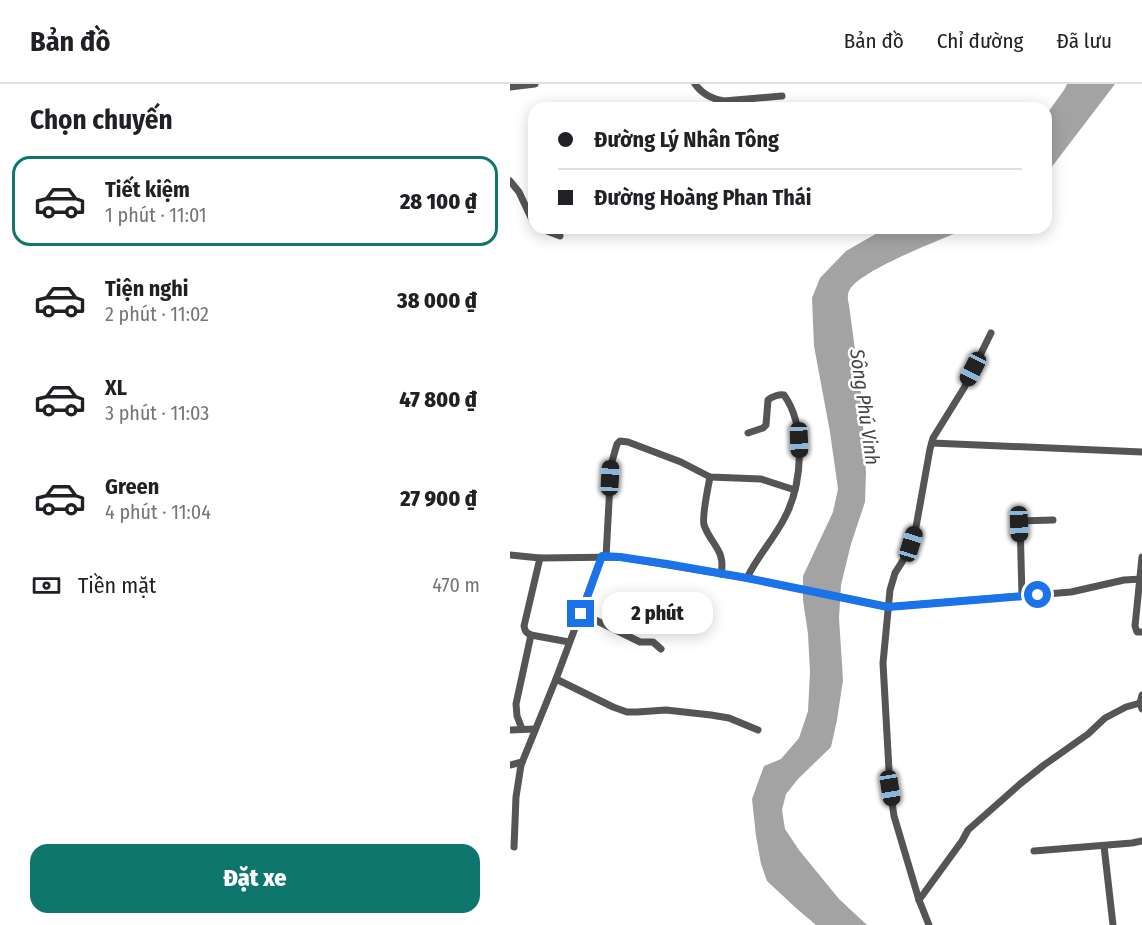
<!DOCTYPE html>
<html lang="vi">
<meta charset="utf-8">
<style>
:root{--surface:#fff;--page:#f2f2f2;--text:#202124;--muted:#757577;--line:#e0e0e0;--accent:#0f766e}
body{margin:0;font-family:"Fira Sans Condensed",sans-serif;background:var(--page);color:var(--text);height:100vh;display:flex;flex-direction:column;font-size:22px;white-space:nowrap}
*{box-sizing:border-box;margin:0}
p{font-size:20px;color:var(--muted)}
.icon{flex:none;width:33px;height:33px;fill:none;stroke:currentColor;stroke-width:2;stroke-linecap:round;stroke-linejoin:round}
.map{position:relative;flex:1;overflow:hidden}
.sheet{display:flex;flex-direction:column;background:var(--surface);width:510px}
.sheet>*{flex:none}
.top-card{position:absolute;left:18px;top:18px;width:524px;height:132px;border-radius:18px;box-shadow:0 3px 15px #0003;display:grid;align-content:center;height:132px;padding:0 30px;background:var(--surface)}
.end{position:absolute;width:27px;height:27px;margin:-14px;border:8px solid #1a73e8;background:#fff;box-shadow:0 0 0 3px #fff}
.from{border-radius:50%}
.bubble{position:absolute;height:42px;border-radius:18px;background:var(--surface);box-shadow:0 3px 15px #0003;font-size:20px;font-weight:800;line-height:42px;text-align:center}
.car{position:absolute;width:18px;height:36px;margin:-18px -9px;border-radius:8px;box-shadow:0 0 4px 2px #0007;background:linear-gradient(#222 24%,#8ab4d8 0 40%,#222 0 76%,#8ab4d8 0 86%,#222 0)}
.top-card b{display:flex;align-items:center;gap:21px;height:57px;font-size:22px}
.top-card b+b{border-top:2px solid var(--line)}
.top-card i{width:15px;height:15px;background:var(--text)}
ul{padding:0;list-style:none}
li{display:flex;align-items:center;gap:18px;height:90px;margin:0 12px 9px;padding:0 18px;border:3px solid transparent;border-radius:18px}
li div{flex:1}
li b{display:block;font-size:22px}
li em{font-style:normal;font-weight:800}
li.active{border-color:var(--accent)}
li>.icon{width:54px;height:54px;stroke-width:1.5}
h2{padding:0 30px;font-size:27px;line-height:72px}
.pay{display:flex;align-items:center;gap:15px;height:66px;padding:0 30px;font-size:22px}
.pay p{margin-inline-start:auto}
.primary-button{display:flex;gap:12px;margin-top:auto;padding:12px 30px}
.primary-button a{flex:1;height:69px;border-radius:18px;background:var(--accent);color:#fff;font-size:24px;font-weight:800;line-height:69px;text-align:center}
header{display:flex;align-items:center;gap:36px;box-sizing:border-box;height:84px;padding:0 30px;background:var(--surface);border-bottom:2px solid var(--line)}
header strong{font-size:28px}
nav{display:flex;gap:33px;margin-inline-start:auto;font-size:21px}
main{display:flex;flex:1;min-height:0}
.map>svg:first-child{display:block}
</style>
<header>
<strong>Bản đồ</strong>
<nav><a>Bản đồ</a><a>Chỉ đường</a><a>Đã lưu</a></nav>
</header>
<main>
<section class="sheet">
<h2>Chọn chuyến</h2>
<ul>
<li class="active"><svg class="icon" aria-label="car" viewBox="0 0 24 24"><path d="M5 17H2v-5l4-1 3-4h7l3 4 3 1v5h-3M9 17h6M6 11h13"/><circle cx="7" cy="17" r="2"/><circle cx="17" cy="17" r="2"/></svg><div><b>Tiết kiệm</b><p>1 phút · 11:01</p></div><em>28 100 ₫</em></li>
<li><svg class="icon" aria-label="car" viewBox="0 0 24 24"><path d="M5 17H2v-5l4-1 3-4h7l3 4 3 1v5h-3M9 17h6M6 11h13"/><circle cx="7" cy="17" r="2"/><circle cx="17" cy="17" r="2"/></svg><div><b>Tiện nghi</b><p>2 phút · 11:02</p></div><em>38 000 ₫</em></li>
<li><svg class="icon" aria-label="car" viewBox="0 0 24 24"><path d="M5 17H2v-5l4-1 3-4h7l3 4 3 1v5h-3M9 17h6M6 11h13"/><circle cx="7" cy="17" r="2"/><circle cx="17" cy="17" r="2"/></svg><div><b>XL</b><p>3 phút · 11:03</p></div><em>47 800 ₫</em></li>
<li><svg class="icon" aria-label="car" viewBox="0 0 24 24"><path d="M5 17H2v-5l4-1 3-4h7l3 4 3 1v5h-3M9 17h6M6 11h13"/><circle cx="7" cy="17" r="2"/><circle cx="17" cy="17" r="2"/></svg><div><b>Green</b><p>4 phút · 11:04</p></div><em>27 900 ₫</em></li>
</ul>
<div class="pay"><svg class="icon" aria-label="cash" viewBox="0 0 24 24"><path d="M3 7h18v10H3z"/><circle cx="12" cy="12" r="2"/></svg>Tiền mặt<p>470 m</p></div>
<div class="primary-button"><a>Đặt xe</a></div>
</section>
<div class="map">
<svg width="632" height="841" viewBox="0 0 632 841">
<rect width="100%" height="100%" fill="#fff"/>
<!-- water -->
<g fill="#a3a3a3">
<path d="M557,0h48l-61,80 -8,8v-57l18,-25z"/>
<path d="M376,144h83c-22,9 -112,43 -120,63 -2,4 -1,10 0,14l12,89 5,79 -1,29 -14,42 -10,41 -2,33 4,62 -6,40 -6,27 -33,32 -12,15 -4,16 3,19 14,21 40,49 28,26h-51l-20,-17 -29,-27 -6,-17 -5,-28 -4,-37 12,-33 17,-7 18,-21 9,-27 2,-39 -2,-38 -5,-34v-24l30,-64 5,-23 -8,-57 -16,-86 -2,-48 8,-20 26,-27z"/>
</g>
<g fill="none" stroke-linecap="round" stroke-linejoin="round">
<!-- minor -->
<g stroke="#555" stroke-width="7">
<path d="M185,0c7,10 17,15 29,17l58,-5"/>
<path d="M0,3l25,-3"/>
<path d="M0,97l9,11 15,32"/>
<path d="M29,144l21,8"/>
<path d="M422,359l210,9"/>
<path d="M200,393c-2,10 -8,39 -6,48 7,20 22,25 17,49"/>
<path d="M0,471l30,3 80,-1 127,21 141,29 183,-15 53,-12 18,-1"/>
<path d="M96,473l5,-92 6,-21 3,-3 8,1 53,20 29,15 51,2 34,11"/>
<path d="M632,473l-7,69 2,6h5"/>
<path d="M30,474l-16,68c1,5 2,7 7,9l38,7"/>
<path d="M237,494c10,-21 26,-38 37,-59 18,-33 23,-92 0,-124 -5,-1 -13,2 -16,5l-2,25 -3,3 -15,5"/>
<path d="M512,512l-2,-75 33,-1"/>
<path d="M71,529l59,29h13l8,7"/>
<path d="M46,595l57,28 14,5h10l29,-2 45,5 18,3 29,12"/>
<path d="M632,611l-2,8 2,6"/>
<path d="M12,645l-5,-13 -1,-12 15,-69"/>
<path d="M0,646l25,-1"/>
<path d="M0,681l12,-3"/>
<path d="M594,762l9,79"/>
<path d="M4,763l2,-50 5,-32 35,-86 46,-123"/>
<path d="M524,767l98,-8 10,-2"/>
<path d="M409,816l43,-59 6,-11 52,-46 24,-19 44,-31 17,-16 21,-11 14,-4"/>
<path d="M419,841l-10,-25 -25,-84 -4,-28 -7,-125 7,-73 5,-17 7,-11 9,-18 5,-17 14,-78 3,-11 31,-50 27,-55"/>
</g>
</g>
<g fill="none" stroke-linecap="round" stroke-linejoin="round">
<!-- route -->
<path stroke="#1a73e8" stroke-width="8" d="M71,530l21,-58 18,1 47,7 80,14 141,29 150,-12"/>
</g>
<g text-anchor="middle" stroke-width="5" stroke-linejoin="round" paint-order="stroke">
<!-- water labels -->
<g font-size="20" font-style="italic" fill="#444" stroke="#fff">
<text transform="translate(355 323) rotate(82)" y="7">Sông Phú Vinh</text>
</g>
</g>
</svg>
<i class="end from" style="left:528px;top:511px"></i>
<i class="end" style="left:71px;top:530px"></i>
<div class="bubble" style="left:92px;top:508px;width:111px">2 phút</div>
<i class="car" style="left:463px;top:285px;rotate:207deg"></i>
<i class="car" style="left:289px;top:356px;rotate:178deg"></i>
<i class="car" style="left:100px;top:394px;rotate:3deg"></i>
<i class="car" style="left:509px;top:440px;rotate:178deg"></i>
<i class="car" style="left:401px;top:460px;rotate:17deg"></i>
<i class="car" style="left:380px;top:704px;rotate:171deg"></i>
<div class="top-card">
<b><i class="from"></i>Đường Lý Nhân Tông</b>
<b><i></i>Đường Hoàng Phan Thái</b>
</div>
</div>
</main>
